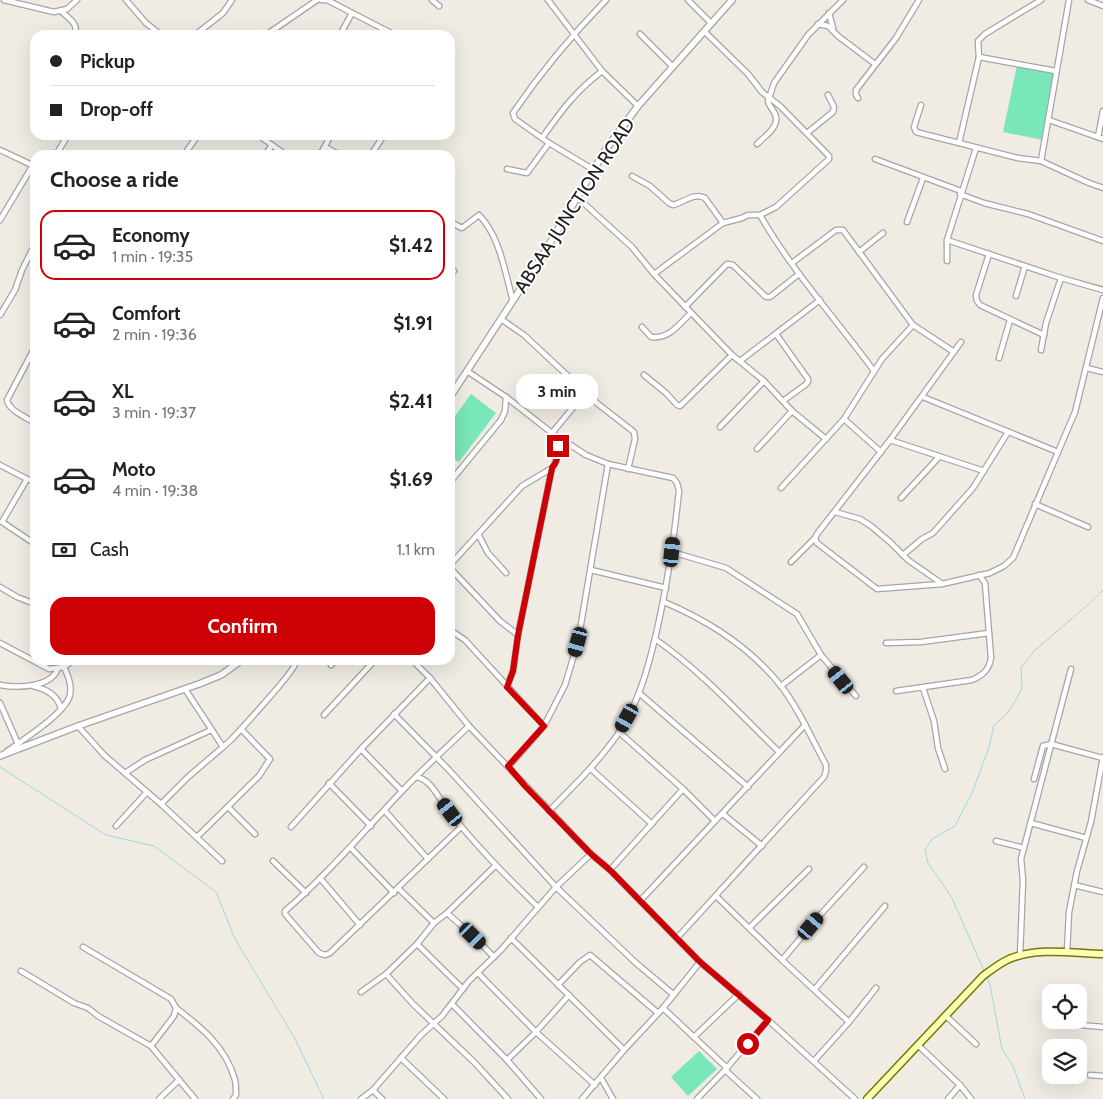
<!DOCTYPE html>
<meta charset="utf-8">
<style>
:root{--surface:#fff;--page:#f6f6f6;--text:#222;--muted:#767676;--line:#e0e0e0;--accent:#cd0005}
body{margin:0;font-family:Cabin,sans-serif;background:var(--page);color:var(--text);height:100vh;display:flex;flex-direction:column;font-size:19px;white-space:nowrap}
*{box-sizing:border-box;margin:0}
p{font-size:16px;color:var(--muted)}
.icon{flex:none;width:28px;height:28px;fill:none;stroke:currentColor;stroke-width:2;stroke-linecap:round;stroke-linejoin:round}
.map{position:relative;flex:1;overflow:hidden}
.side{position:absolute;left:30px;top:150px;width:425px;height:515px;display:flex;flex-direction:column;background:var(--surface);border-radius:15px;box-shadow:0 5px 20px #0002}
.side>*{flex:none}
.hud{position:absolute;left:30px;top:30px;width:425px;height:110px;border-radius:15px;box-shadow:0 5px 20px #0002;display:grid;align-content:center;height:110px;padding:0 20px;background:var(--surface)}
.controls{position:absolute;left:1042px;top:984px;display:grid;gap:10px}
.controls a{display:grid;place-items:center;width:45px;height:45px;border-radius:10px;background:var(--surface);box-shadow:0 5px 20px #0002;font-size:25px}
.end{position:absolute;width:22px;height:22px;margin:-11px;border:6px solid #cd0005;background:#fff;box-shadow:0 0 0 2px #fff}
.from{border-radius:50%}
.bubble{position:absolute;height:35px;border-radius:15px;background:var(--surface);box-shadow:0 5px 20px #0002;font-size:16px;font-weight:800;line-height:35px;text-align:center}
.car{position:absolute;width:15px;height:30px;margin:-15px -8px;border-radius:6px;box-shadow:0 0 4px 1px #0007;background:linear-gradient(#222 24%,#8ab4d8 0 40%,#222 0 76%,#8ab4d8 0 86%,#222 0)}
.hud b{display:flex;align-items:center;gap:18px;height:48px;font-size:19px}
.hud b+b{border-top:1px solid var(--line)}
.hud i{width:12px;height:12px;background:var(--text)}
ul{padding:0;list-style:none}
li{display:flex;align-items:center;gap:15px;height:70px;margin:0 10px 8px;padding:0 10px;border:2px solid transparent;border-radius:15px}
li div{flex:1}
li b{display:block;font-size:19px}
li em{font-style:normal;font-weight:800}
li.current{border-color:var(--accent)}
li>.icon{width:45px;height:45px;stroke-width:1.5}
h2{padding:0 20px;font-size:22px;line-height:60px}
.pay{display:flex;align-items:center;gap:12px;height:55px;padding:0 20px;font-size:19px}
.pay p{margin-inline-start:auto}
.button{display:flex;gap:10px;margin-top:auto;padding:10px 20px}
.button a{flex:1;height:58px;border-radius:15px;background:var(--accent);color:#fff;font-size:20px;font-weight:800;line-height:58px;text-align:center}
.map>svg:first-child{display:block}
</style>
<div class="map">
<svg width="1103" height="1099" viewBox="0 0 1103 1099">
<rect width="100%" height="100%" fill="#f0ece4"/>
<!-- pitch -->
<g fill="#7ae7ba">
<path d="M1017,65l40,9 -14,66 -40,-8z"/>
<path d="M471,394l25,19 -37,49 -9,-5v-34z"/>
<path d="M699,1051l18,18 -29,27 -17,-19z"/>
</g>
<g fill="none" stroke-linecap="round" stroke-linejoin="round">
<!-- stream -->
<g stroke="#a0d5e2" stroke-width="1">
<path d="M0,767l106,68 48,11 62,46 19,47 59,98 30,62"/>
<path d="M984,971l-32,-73 -24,-35 -3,-13 7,-11 23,-13 17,-33 17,-46 5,-22 11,-9 8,-11 9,-17 -1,-20 13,-17 56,-48 13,-13"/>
<path d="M987,977l3,8 12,64 11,17 12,33"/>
</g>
<!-- minor casing -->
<g stroke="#a5a5a5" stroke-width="7">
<g id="minor">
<path d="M4,0l50,12 13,-3 10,-9"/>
<path d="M126,0l20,23 15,12"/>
<path d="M321,0h6l68,35"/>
<path d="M432,0l7,6"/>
<path d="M548,0l54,71 36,35"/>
<path d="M688,0l23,23"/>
<path d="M1088,0l15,6"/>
<path d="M61,11c7,7 19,13 13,24"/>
<path d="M829,13l4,15"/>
<path d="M818,24l10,2 10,10 37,28"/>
<path d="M640,34l33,33"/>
<path d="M195,35l28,-22 9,-13"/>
<path d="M266,35l51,-35"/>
<path d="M340,35l12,-22"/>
<path d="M979,57l77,14"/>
<path d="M858,98l-2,-3v-5l40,-52 23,-38"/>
<path d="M921,105l-7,22 2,5 102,26 23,3 48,22 14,5"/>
<path d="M1049,120l54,19"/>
<path d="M807,133l26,-21 1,-5 -6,-12"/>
<path d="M258,135l28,20"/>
<path d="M1098,137l5,-26"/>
<path d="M542,138c20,-28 32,-45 60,-67"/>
<path d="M959,143l20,-86 -1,-16 7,-7 56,-34"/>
<path d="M757,144c7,-7 21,-16 19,-27 -1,-6 -7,-10 -8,-16l6,-18 34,-48 35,-35"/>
<path d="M325,147l15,8"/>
<path d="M0,150l34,16"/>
<path d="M56,155l12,-20"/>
<path d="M184,155l14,-20"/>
<path d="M265,155l7,-10"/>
<path d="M320,155l11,-20"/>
<path d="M371,155l13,-20"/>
<path d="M875,159l86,32"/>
<path d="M1041,161l28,-161"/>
<path d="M507,169l20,4 22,-30"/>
<path d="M594,170l-45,-27 -34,-24 -2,-6c28,-41 59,-78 93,-113"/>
<path d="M632,176l18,10 19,17 4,2c11,-3 22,-13 32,-7l18,25"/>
<path d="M960,194l24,9 44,11 75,27"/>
<path d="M578,198l54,49 22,27 78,81 32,26 28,30 34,28"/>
<path d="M760,215c32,56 76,104 114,156"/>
<path d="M0,220l33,-55"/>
<path d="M450,222l12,6 17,-13c21,21 26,58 34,86"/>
<path d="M907,222l16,-44"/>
<path d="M947,240l114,38 42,12"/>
<path d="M859,252l24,-19"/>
<path d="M989,254l-13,41 1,6 3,4 64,30"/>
<path d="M947,261v-21l29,-92"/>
<path d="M792,263l44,-33h7l70,95 41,27"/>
<path d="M450,269l4,2"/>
<path d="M654,274l69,-51 19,-5 6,-3h12l16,-8 53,-48v-3l-49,-50 -18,-14 -14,-18 -43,-42"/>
<path d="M1016,296l9,-30"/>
<path d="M685,307l42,-43 6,1 33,32h4l29,-23"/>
<path d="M0,315l15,-25 7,-20 13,-26"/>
<path d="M501,319l23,16 74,69 36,28 1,7 -7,30"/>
<path d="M642,327l9,10c19,2 28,-13 40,-24"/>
<path d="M776,334l32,45v3l-3,3 -22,16"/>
<path d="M961,342l-71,98 -73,94 -2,4 2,5 60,46 65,-5 48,-11 14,-7 9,-8 62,-146 28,-114"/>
<path d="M35,347l-28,53c2,11 19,17 28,23"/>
<path d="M1041,350l5,-27 15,-45"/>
<path d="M999,358l11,-38"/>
<path d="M740,361l80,-61"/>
<path d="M1087,368l16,4"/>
<path d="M467,371l39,26 46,36 34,22 22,9 65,14 4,5 2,8c-5,48 -12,96 -23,143 -8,35 -18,70 -38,100 -20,28 -44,52 -69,77"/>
<path d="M644,375l22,18 11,12 3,1 52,-51"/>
<path d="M923,397l135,55"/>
<path d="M844,419l37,33"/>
<path d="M720,427l44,-46"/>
<path d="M890,440l94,31"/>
<path d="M757,449l35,-38"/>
<path d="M0,465l27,14"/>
<path d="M35,482l-8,-3 -25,43 33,22"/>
<path d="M450,482l51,-62 4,-9 1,-14"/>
<path d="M781,488l63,-69 38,-60 31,-34"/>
<path d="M901,498l38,-41"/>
<path d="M1035,504l53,23"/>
<path d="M835,512l25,7 11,7 19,16 18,18 33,23"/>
<path d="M478,534l10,19 18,20"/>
<path d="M672,552l54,16 71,46 24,41 35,41"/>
<path d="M903,555l19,-16 11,-6 40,-45 35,-56"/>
<path d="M791,562l24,-24"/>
<path d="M450,565l72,-79 30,-18c9,-12 5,-23 0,-35l34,-41"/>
<path d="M450,568l50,53 18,14"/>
<path d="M591,570l75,18"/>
<path d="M0,587l17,10 18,7"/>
<path d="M664,602c45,19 86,45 117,84 18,23 31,53 45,79v6l-2,6 -147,161"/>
<path d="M450,630l15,10 79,86"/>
<path d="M655,639c46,32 84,74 124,113"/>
<path d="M0,643l49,26 15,-2 10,-7"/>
<path d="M886,643l35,-1 68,-9"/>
<path d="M412,660l18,18 39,48 122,128 19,16 90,92 68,58 87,79"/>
<path d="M331,665l5,-5"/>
<path d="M0,685c16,3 52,3 58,-17"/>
<path d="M33,686c13,3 25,9 28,23"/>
<path d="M781,686l40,-31"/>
<path d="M507,687l6,-16 5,-36 34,-167"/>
<path d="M923,688l11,33 4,27 7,21"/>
<path d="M185,689l38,58 9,-8c9,-10 62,-67 63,-75 0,-1 -1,-3 -1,-4"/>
<path d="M896,691l76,-11c11,-5 17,-10 19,-22l-6,-75 -6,-8"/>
<path d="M639,693l109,94"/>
<path d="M0,703l18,41"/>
<path d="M394,714l55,56 107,117 80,76 38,32"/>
<path d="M324,715l51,-55"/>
<path d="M78,726l26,29 57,49 61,57"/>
<path d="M619,732l64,57 32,32"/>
<path d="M361,749l41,42"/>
<path d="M6,752c17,-12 55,-36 63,-54 4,-10 -1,-23 -5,-31"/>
<path d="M509,766l35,-40 21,-41 13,-43 30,-178"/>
<path d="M591,769l61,55"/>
<path d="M125,773l20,-13 66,-30"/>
<path d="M416,777c14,2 21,18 29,29 28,37 60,69 93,101"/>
<path d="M1034,779l9,-33 8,-2 52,14"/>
<path d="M329,783l42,43"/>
<path d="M161,804l27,-27 35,-30"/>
<path d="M228,807l27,27"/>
<path d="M385,811l43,48"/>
<path d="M723,814l39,32"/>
<path d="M1031,823l55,15"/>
<path d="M116,826l31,-34"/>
<path d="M291,827l70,-78 69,-71"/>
<path d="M461,827l-131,126 -5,2 -6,-2 -34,-39v-3c43,-37 79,-80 118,-121 21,-22 44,-43 66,-64"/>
<path d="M197,837l62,-61 11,-17 -29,-30"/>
<path d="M996,841l28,7"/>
<path d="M351,848l43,45"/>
<path d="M273,861l33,32"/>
<path d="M610,870l73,-81"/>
<path d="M320,878l40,47"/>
<path d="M1074,885l29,7"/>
<path d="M398,888l36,35"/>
<path d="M716,896l66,64 67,62"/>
<path d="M640,901l165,-176"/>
<path d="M447,913l26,23 21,21"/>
<path d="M749,928l60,-59"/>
<path d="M511,938l113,112"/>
<path d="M417,944l46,45"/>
<path d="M83,947l88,52 5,9 -2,8 -23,30"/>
<path d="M1067,952l2,-40 8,-41 14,-49 12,-65"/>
<path d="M1020,956l3,-76 -2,-21 50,-190"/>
<path d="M782,960l39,-46 43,-47"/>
<path d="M21,971l53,32 14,5 10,8 53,30 44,53"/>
<path d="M478,973l58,59 59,53"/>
<path d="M386,974l27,30 62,59 33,36"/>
<path d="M558,985l22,-23 10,-7 68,58"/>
<path d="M815,989l70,-83"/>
<path d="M361,992l25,-18 31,-30 17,-21 13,-10 48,-47"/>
<path d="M452,1004l55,56 34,39"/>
<path d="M176,1008c25,19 50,39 59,72 1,4 1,10 1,15l-3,4"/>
<path d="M663,1008l64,60"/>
<path d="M946,1016l30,28"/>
<path d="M1069,1024l34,3"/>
<path d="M694,1037l45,-43"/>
<path d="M919,1046l41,39 11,14"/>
<path d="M401,1058l43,41"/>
<path d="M507,1060l29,-28 33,-37"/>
<path d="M814,1061l35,-39 27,-34"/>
<path d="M725,1070l32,29"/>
<path d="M1090,1075l13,1"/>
<path d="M601,1078l12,21"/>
<path d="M373,1090l48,-55 21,-19 27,-35 32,-31 55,-63 35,-33"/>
<path d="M159,1099l20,-19"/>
<path d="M361,1099l12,-9 9,9"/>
<path d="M582,1099l42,-49 39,-42 37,-46"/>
<path d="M697,1099l28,-29 43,-50"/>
<path d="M948,1099l12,-14"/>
</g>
</g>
<!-- tertiary casing -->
<g stroke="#a5a5a5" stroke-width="8">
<g id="tertiary">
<path d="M450,397l94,-144 62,-104 32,-43 94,-106"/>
<path d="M0,756l78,-30 121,-42 22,-9 21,-15"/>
</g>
</g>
<!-- secondary casing -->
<g stroke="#707b00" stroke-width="9">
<path id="secondary" d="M867,1099l116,-123c8,-6 17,-13 26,-17 29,-12 64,-6 94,-5"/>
</g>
<!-- minor -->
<use href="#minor" stroke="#fff" stroke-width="4.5"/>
<!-- tertiary -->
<use href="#tertiary" stroke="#fff" stroke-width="5.5"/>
<!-- secondary -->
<use href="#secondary" stroke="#fdffb3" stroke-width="6"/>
</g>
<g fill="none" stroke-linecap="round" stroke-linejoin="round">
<!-- route -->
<path stroke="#cd0005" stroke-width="6" d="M558,446c0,8 0,15 -6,22l-34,167 -5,36 -6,16 37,39 -36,40 17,20 66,68 19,16 90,92 68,58 -20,24"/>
</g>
<g text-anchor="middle" stroke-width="4" stroke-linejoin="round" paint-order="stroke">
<!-- street labels -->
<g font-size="19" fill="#1e1e1e" stroke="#fff">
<text transform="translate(574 205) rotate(-57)" y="7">ABSAA JUNCTION ROAD</text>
</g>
</g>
</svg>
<div class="controls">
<a><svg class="icon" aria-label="locate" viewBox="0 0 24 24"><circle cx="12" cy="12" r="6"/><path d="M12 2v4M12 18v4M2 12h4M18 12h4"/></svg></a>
<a><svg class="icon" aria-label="layers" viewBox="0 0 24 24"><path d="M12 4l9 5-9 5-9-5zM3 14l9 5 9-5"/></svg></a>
</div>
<i class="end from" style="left:748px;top:1044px"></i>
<i class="end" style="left:558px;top:446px"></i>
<div class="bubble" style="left:516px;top:374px;width:82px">3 min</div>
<i class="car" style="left:672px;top:552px;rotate:6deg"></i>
<i class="car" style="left:578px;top:642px;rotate:195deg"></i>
<i class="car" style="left:841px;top:680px;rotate:321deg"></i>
<i class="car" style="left:627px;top:718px;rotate:209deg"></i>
<i class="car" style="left:450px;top:812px;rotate:323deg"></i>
<i class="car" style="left:811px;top:926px;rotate:40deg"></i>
<i class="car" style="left:473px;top:936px;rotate:135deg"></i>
<div class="hud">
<b><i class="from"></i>Pickup</b>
<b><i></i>Drop-off</b>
</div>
<section class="side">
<h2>Choose a ride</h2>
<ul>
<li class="current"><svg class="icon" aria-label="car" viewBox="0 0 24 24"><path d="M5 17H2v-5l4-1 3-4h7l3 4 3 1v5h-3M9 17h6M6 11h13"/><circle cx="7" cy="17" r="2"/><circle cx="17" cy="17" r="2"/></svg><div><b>Economy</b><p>1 min · 19:35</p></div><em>$1.42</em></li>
<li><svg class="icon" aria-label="car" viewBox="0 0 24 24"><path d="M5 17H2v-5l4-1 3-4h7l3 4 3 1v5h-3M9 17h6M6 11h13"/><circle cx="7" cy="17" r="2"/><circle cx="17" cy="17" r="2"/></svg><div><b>Comfort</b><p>2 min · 19:36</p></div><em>$1.91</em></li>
<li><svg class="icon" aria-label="car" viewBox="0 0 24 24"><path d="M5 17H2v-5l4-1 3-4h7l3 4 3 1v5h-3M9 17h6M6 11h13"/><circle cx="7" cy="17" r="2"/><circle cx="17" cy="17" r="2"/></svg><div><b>XL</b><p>3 min · 19:37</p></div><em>$2.41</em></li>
<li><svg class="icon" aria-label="car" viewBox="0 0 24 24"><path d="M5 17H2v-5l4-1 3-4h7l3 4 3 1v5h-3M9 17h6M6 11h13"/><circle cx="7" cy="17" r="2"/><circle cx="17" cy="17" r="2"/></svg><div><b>Moto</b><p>4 min · 19:38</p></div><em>$1.69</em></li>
</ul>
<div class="pay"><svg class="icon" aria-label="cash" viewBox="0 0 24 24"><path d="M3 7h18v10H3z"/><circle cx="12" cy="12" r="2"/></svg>Cash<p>1.1 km</p></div>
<div class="button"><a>Confirm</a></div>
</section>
</div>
